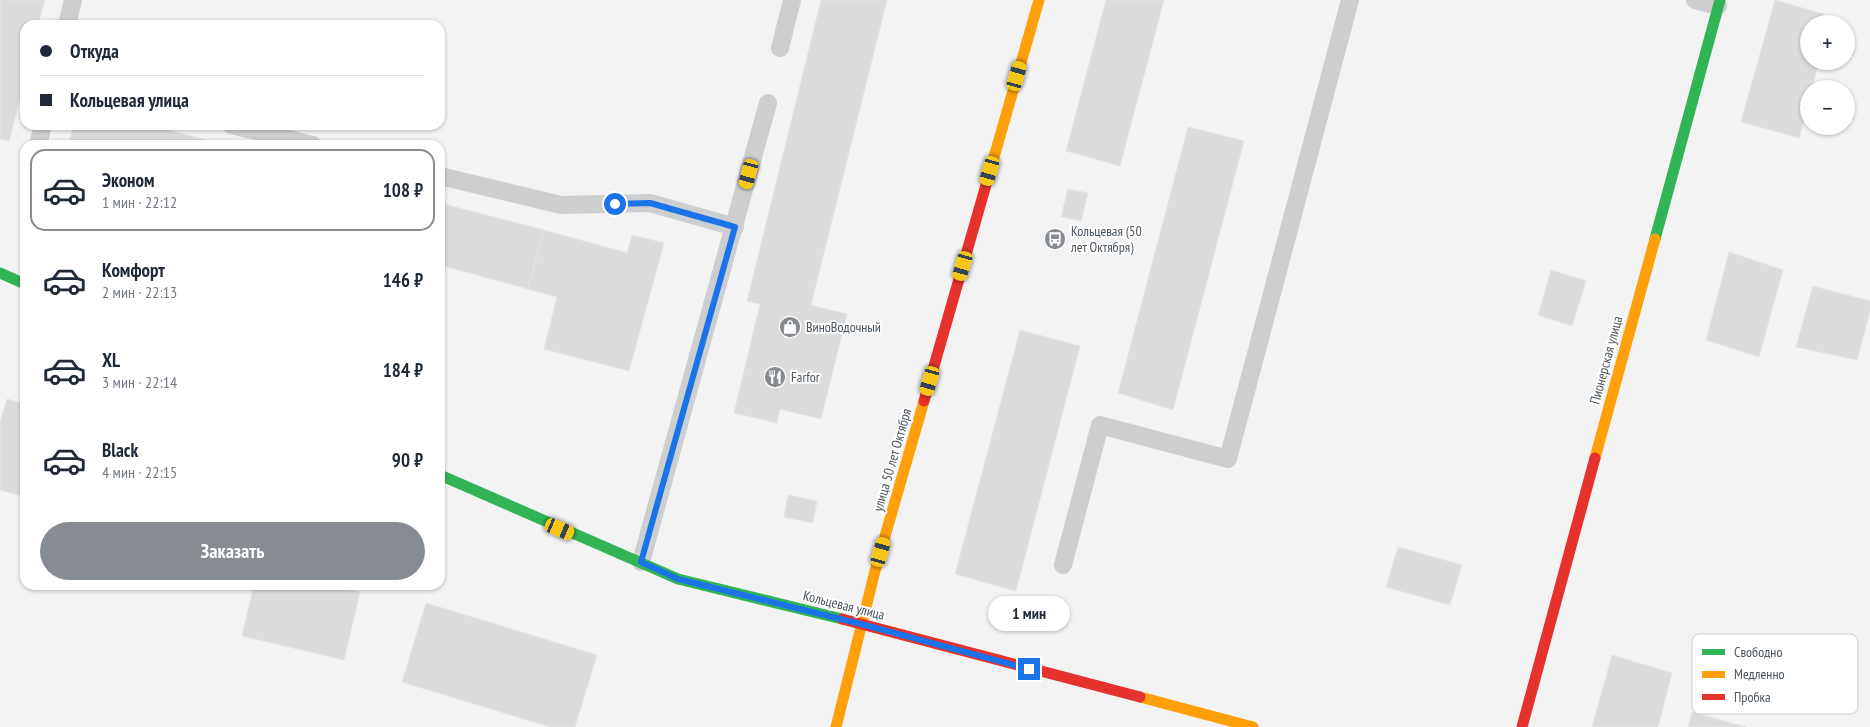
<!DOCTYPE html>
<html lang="ru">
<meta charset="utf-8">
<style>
:root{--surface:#fff;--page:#f2f2f3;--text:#1f2937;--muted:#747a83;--line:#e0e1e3;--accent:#868c92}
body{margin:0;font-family:"PT Sans Narrow",sans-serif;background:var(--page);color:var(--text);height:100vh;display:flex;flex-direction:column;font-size:19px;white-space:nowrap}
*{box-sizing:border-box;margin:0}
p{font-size:16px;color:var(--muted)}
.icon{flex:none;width:28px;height:28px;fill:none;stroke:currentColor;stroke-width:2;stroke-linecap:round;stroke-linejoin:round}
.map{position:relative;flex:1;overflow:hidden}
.drawer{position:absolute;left:20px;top:140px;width:425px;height:450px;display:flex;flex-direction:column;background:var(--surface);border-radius:15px;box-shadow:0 1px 4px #0004}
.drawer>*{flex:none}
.banner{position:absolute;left:20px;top:20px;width:425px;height:110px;border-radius:15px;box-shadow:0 1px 4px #0004;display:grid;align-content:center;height:110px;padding:0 20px;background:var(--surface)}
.controls{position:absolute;left:1800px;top:15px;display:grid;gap:10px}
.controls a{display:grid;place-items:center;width:55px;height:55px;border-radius:50%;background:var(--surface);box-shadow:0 1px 4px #0004;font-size:25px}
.end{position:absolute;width:22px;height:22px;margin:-11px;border:6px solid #1a73e8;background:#fff;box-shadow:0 0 0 2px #fff}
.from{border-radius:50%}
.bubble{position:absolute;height:35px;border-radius:18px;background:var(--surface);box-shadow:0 1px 4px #0004;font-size:16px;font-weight:600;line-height:35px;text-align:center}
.car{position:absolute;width:15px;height:30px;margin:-15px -8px;border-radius:6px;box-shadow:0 0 4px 1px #0007;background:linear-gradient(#f5c518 24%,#345 0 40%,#f5c518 0 76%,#345 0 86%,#f5c518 0)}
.banner b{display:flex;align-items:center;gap:18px;height:48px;font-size:19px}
.banner b+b{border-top:1px solid var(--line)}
.banner i{width:12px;height:12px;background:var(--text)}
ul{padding:9px 0 0;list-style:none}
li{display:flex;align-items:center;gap:15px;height:82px;margin:0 10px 8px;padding:0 10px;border:2px solid transparent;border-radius:15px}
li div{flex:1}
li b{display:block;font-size:19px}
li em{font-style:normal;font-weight:600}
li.selected{border-color:var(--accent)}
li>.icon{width:45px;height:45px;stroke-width:1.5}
.cta{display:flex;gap:10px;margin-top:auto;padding:10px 20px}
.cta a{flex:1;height:58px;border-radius:30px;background:var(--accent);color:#fff;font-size:20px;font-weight:600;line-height:58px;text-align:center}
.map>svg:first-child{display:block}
</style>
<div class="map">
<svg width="1870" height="727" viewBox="0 0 1870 727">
<rect width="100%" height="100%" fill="#f3f3f3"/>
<!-- building -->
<g fill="#dcdcdd" stroke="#e4e5e5">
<path d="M0,0h45l-7,25h-13v54l-16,62 -9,-2z"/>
<path d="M821,0h66l-76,305 36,9 -26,105 -41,-10 -3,14 -43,-10 26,-109 -13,-3z"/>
<path d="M1106,0h58l-44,166 -54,-15z"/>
<path d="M1775,0l55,16 -2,8h-19v37h10l-7,28h-3v12l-10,37 -58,-16z"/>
<path d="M74,125h76l75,20h-157z"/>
<path d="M1188,127l56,14 -71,269 -55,-17z"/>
<path d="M1068,189l20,4 -7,28 -20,-4z"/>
<path d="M440,203l104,27 -16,59 -88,-24z"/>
<path d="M544,230l83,23 5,-18 32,8 -35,128 -85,-22 13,-52 -29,-8z"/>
<path d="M1729,252l54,18 -24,87 -53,-17z"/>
<path d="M1551,270l35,11 -14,45 -34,-11z"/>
<path d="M1813,286l57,15v10l-13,49 -61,-13z"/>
<path d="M1020,330l60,16 -64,245 -61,-17z"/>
<path d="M7,399l18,5v93l-25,-7v-68z"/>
<path d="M788,495l29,6 -4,22 -29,-6z"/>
<path d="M1398,547l64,18 -12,40 -64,-18z"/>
<path d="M254,585h74l32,7 -16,68 -102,-24z"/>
<path d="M426,603l171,52 -22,72h-25l-148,-45z"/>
<path d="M1612,655l60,18 -14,54h-66z"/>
<path d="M1692,712l54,15h-58z"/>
</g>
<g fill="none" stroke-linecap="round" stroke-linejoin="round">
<!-- lane -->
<g stroke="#cdced0" stroke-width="18">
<path d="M1695,0l23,6"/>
<path d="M67,25l6,-25"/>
<path d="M780,48l12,-48"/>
<path d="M231,125l82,20"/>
<path d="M38,145l5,-20"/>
<path d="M440,176l121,29 89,-2 85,24"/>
<path d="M641,562l127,-459"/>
<path d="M1063,565l37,-140 128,34 122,-459"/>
</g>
<!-- fast -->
<g stroke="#30b455" stroke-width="11">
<path d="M1655,239l65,-239"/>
<path d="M0,273l25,11"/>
<path d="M440,475l238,104 164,40"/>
</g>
<!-- slow -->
<g stroke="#ff9f0a" stroke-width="11">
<path d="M992,164l47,-164"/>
<path d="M1595,458l60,-219"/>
<path d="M1140,697l113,30"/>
<path d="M836,727l39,-156 49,-170"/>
</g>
<!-- jam -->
<g stroke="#e5322d" stroke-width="11">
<path d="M924,401l68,-237"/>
<path d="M842,619l298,78"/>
<path d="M1522,727l73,-269"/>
</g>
</g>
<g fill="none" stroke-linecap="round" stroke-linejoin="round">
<!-- route -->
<path stroke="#1a73e8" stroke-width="6" d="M615,204l35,-1 85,24 -94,335 37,17 183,45 168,45"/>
</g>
<!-- icons -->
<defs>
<g id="bus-disc" transform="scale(1.125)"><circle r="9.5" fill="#868c92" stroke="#fff"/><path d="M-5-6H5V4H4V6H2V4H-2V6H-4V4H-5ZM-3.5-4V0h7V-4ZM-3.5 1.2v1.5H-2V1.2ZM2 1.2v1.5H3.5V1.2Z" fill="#fff"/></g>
<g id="shop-disc" transform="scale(1.125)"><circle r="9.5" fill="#868c92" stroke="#fff"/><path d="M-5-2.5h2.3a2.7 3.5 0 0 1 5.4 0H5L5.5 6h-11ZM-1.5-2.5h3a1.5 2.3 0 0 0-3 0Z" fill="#fff"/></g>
<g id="restaurant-disc" transform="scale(1.125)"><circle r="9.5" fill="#868c92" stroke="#fff"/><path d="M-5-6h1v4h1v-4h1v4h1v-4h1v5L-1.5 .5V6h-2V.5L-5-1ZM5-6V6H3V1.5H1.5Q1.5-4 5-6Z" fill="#fff"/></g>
</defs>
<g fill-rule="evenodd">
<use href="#bus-disc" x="1055" y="239"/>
<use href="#shop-disc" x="790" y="327"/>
<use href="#restaurant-disc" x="775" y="377"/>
</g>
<g text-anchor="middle" stroke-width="4" stroke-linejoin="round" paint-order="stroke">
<!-- poi labels -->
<g font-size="14" fill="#4b555e" stroke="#fff" text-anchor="start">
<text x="1071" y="236">Кольцевая (50<tspan x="1071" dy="16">лет Октября)</tspan></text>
<text x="806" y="332">ВиноВодочный</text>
<text x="791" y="382">Farfor</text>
</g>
<!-- street labels -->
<g font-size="14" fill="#4b555e" stroke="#fff">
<text transform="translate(1606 360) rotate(-75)" y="5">Пионерская улица</text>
<text transform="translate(892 460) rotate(-74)" y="5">улица 50 лет Октября</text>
<text transform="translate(844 605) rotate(14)" y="5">Кольцевая улица</text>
</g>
</g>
<!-- legend -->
<rect x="1692" y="634" width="166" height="80" rx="8" fill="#fff" stroke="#c9cccf" stroke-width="1"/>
<rect x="1702" y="649" width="23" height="6" fill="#30b455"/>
<rect x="1702" y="671" width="23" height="7" fill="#ff9f0a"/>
<rect x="1702" y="694" width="23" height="6" fill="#e5322d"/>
<g font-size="14" fill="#4b555e">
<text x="1734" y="657">Свободно</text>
<text x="1734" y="679">Медленно</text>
<text x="1734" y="702">Пробка</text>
</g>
</svg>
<div class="controls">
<a>+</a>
<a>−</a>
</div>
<i class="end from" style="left:615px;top:204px"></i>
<i class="end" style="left:1029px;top:669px"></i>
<div class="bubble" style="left:988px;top:596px;width:82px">1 мин</div>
<i class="car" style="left:1017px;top:76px;rotate:16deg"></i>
<i class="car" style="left:990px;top:171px;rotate:196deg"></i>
<i class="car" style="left:749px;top:174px;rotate:195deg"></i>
<i class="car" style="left:963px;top:266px;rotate:196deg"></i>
<i class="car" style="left:930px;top:381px;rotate:196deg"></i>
<i class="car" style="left:560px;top:529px;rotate:113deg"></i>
<i class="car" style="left:881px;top:552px;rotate:16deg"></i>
<div class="banner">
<b><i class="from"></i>Откуда</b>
<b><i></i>Кольцевая улица</b>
</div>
<section class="drawer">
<ul>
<li class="selected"><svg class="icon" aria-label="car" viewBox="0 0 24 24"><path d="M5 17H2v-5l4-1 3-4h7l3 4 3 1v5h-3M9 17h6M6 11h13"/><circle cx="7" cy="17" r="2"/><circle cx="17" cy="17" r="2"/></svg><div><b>Эконом</b><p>1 мин · 22:12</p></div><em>108 ₽</em></li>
<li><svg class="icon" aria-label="car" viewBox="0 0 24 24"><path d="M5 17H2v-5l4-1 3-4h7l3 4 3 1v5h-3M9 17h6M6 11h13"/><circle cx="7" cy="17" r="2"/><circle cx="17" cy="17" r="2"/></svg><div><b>Комфорт</b><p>2 мин · 22:13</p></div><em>146 ₽</em></li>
<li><svg class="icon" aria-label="car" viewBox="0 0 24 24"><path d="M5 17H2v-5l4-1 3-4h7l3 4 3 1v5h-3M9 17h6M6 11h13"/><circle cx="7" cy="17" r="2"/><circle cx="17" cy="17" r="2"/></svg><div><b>XL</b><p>3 мин · 22:14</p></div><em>184 ₽</em></li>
<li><svg class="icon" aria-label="car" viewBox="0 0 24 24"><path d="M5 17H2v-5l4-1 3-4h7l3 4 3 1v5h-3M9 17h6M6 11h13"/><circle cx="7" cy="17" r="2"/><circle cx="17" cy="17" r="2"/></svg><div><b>Black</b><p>4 мин · 22:15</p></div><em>90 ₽</em></li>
</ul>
<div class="cta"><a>Заказать</a></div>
</section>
</div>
